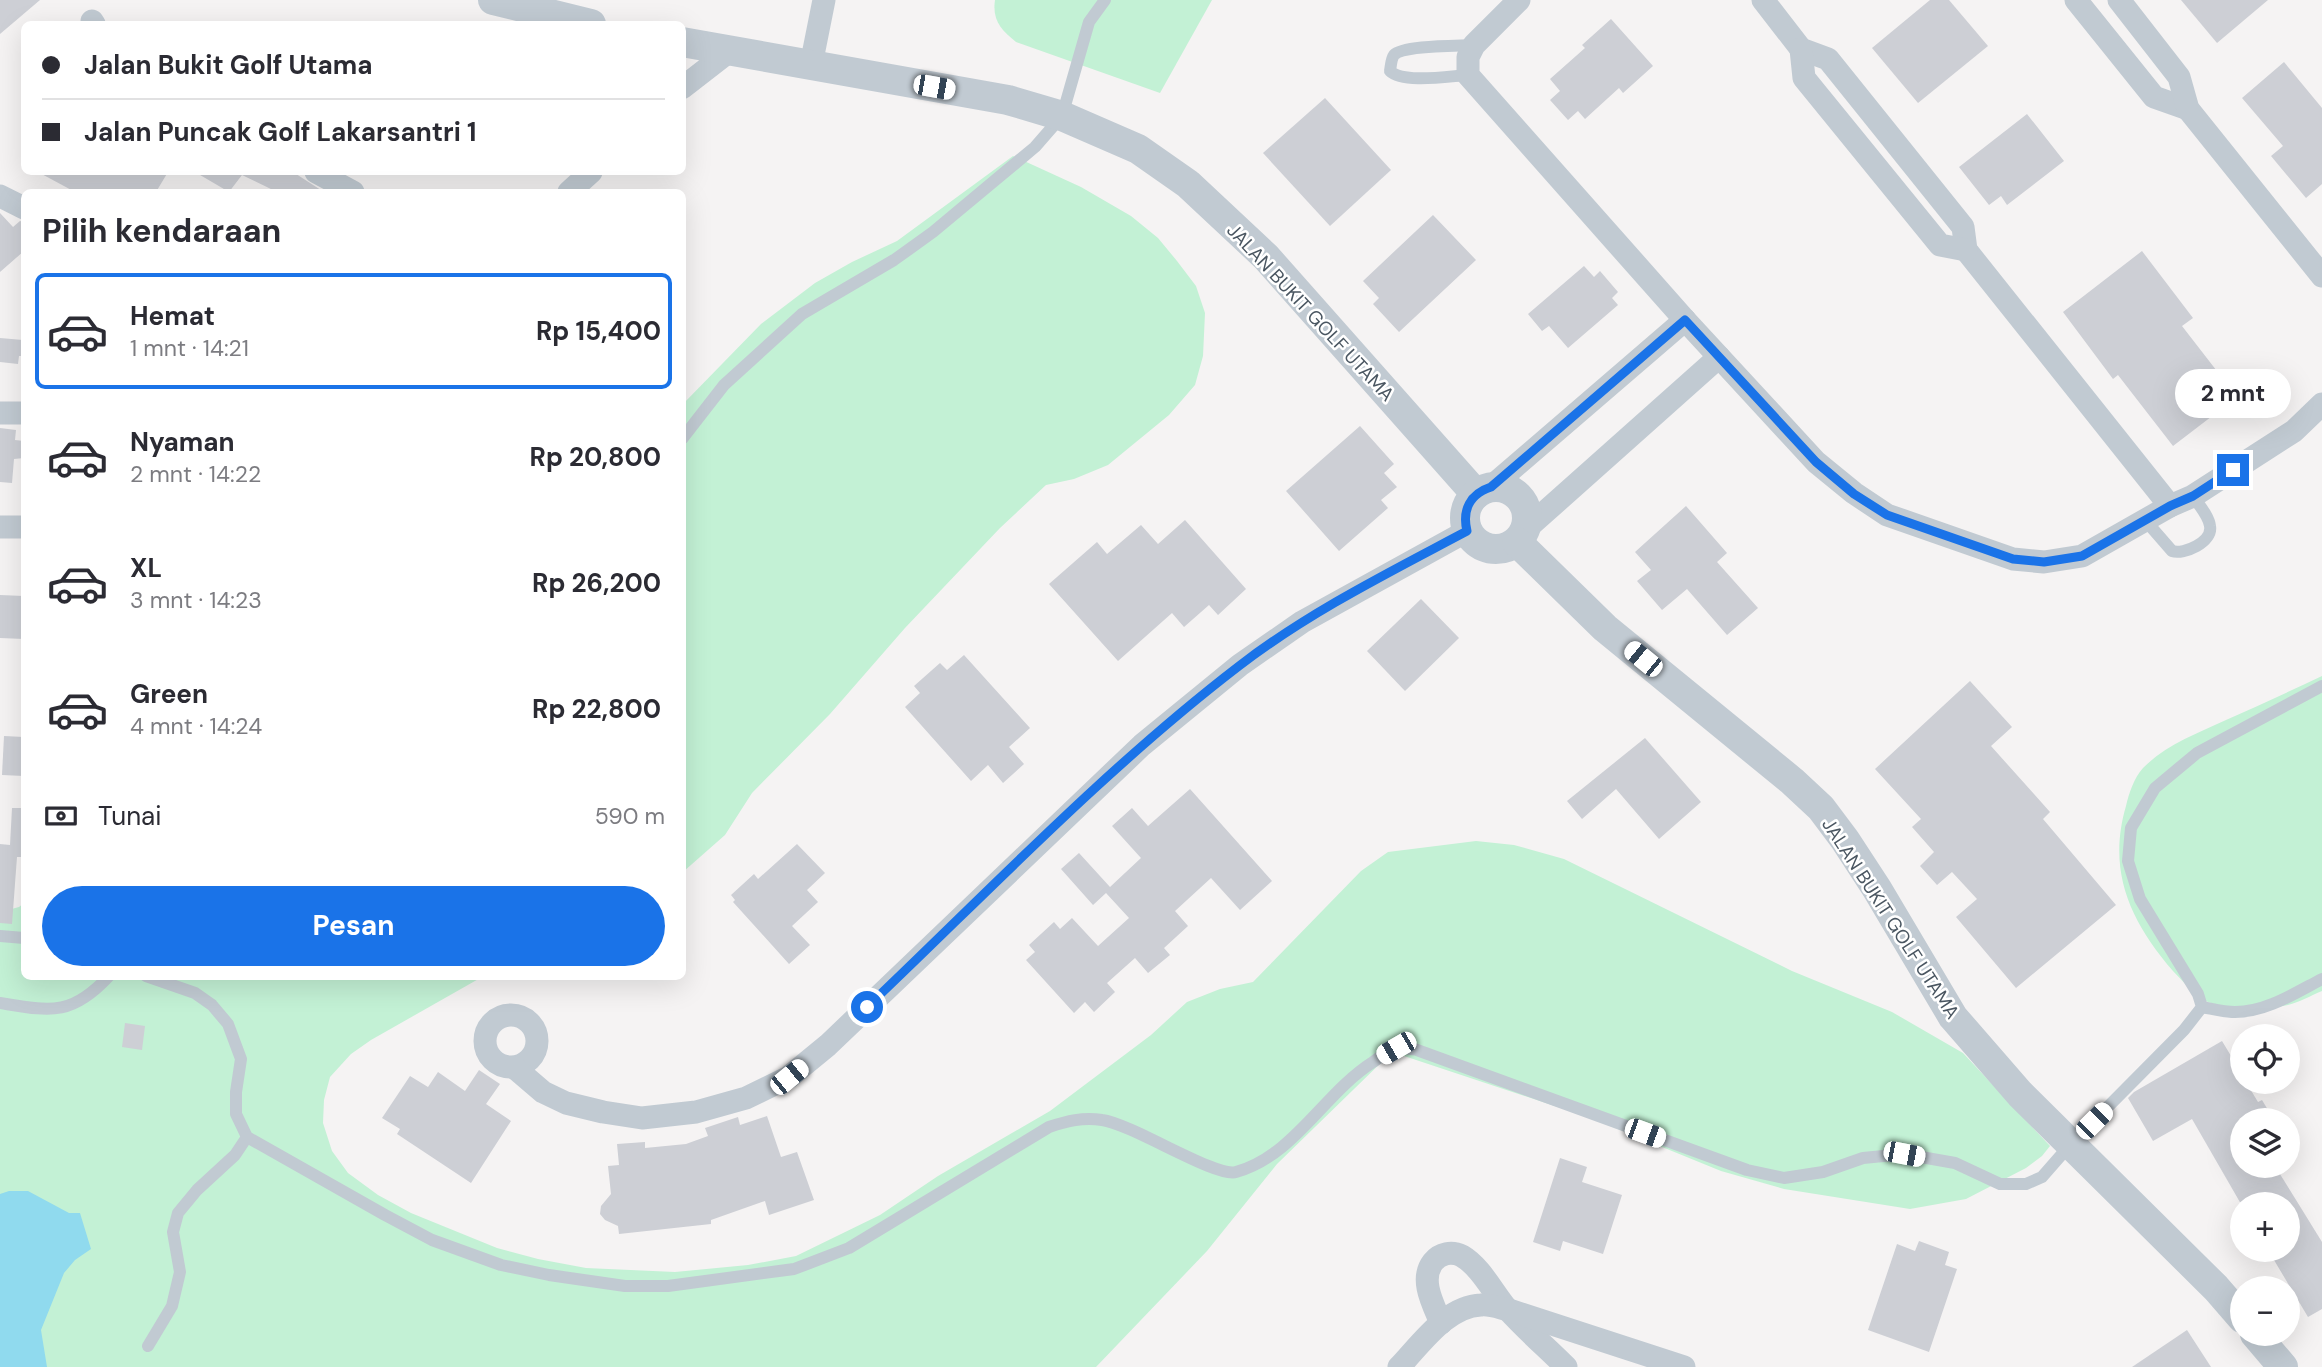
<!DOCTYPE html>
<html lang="id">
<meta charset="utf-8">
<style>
:root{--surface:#fff;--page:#f7f7f7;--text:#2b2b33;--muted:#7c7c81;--line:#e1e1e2;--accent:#1a73e8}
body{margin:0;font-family:"DM Sans",sans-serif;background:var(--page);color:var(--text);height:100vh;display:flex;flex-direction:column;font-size:26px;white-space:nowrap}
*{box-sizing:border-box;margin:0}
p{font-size:23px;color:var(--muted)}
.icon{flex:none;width:38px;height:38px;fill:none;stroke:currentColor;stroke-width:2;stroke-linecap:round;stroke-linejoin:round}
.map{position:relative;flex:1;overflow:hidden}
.details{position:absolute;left:21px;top:189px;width:665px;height:791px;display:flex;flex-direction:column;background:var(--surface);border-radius:10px;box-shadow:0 7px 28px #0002}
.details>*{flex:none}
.banner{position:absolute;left:21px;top:21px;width:665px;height:154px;border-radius:10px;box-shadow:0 7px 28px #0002;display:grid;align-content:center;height:154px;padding:0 21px;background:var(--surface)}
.tools{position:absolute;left:2230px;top:1024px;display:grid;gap:14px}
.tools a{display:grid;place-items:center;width:70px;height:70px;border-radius:50%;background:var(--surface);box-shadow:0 7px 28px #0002;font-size:35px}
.end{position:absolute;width:32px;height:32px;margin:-16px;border:9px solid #1a73e8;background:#fff;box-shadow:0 0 0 4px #fff}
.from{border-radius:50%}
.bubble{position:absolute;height:49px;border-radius:24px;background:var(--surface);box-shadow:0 7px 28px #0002;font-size:23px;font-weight:700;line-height:49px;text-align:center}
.car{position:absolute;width:21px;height:42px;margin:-21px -10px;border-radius:9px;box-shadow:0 0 5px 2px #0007;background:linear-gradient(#fff 24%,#345 0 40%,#fff 0 76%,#345 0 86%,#fff 0)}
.banner b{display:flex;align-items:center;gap:24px;height:66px;font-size:26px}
.banner b+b{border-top:2px solid var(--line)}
.banner i{width:18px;height:18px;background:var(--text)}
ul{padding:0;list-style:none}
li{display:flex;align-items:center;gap:21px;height:116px;margin:0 14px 10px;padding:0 7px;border:4px solid transparent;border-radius:10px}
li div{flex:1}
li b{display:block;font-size:26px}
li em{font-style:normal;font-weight:700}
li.current{border-color:var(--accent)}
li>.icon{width:63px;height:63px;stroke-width:1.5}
h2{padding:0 21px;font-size:32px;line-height:84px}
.pay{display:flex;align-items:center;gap:18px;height:77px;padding:0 21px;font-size:26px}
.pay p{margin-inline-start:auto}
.button{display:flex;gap:14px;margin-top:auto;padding:14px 21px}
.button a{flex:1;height:80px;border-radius:42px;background:var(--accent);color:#fff;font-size:28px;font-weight:700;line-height:80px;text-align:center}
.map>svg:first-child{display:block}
</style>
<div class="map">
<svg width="2322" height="1367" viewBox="0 0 2322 1367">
<rect width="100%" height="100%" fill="#f5f3f3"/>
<!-- green -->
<g fill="#c3f1d5">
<path d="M995,0h217l-52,93 -144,-51c-15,-12 -24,-22 -21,-42z"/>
<path d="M1013,156l68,31 50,29 27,22 19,23 19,25 9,27 -2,43 -8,29 -26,30 -61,50 -34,14 -28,6 -46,43 -95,100 -75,86 -78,79 -27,42 -42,37v-468l78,-80 54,-41 37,-21 45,-21z"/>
<path d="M2322,676v315c-12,5 -26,13 -39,15 -21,3 -49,4 -69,-2 -16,-4 -30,-22 -41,-33 -43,-50 -66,-100 -47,-165 3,-13 8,-28 17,-38 24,-24 53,-34 83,-48 32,-14 64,-29 96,-44z"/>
<path d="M1476,841l38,4 50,14 228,112 100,41 71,41 87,93 -8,10 -16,12 -60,31 -56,10 -126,-20 -63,-18 -130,-53 -199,-66 -115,112 -70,87 -111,116h-1096v-455l19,-5 5,-4v73l458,1 -111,63 -20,14 -21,23 -6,23 -1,23 9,28 16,22 30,22 33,18 86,35 41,11 48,9 89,4 73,-7 48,-9 84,-41 58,-39 112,-65 101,-76 36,-33 33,-13 33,-7 108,-111 27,-19z"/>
</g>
<!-- water -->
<path fill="#90daee" d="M9,1191h19l41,22h11l11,36 -16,11 -11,13 -23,57 6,37h-47v-173z"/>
<!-- building -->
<g fill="#cdcfd5">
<path d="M0,0h40l-40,34z"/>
<path d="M1930,0h19l39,46 -70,57 -46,-55z"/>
<path d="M2181,0h87l-51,43z"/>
<path d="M1611,19l42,47 -30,27 -4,-5 -34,31 -7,-8 -10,9 -18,-20 10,-9 -10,-12 35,-31 -3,-3z"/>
<path d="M2284,62l38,46v76l-16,14 -35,-42 12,-10 -41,-48z"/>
<path d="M1325,98l66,72 -61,56 -67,-73z"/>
<path d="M2027,114l37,47 -57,44 -6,-9 -12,9 -30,-38z"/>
<path d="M38,172h130l-12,20h-81z"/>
<path d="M195,172h98l31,20h-47l-35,-17 -13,17z"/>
<path d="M0,213l13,14 7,-6 4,1v29l-24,21z"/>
<path d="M1433,215l43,45 -77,72 -26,-28 6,-6 -16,-17z"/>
<path d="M2142,251l51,67 -11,8 55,71 -64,49 -55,-71 -5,4 -50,-67z"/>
<path d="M1584,266l10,11 6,-6 18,21 -6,6 6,7 -50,43 -19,-22 -7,5 -14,-17z"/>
<path d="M0,338l23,2 -1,16h-3l-1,8 -18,-2z"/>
<path d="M1360,426l34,38 -10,9 13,14 -16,13 7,8 -49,43 -53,-60z"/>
<path d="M0,428l16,2 -1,10 9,1v17l-10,1 -2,24 -12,-1z"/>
<path d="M1686,506l41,47 -10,9 41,46 -31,27 -40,-46 -25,21 -25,-29 14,-11 -16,-18z"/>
<path d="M1185,520l61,69 -28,26 -9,-10 -25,22 -12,-14 -54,48 -69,-77 48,-42 10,12 34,-29 17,19z"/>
<path d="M0,595l24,1v43l-24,-1z"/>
<path d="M1421,599l38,39 -54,53 -38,-40z"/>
<path d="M964,655l66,73 -21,19 15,17 -21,19 -15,-18 -17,16 -66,-74 15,-14 -6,-7 26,-23 7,7z"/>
<path d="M1970,681l42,46 -21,19 59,66 -7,7 73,86 -100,83 -60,-71 21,-18 -25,-27 -15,13 -17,-19 14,-14 -22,-25 9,-8 -46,-50z"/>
<path d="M4,736l20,1v39l-22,-1z"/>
<path d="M1645,738l56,64 -42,37 -43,-50 -34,30 -15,-18z"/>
<path d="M1190,789l82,92 -32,29 -29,-32 -36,33 13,15 -24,22 6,7 -22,18 -13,-15 -28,25 8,9 -21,20 -9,-10 -11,11 -48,-53 9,-8 -6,-7 25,-23 6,7 12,-11 26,28 31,-28 -23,-25 -13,12 -32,-36 18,-16 31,34 31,-29 -29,-32 20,-18 16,18z"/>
<path d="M12,808h12v49h-7l-5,67 -12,-1v-79l10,1z"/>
<path d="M797,844l28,29 -18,17 11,12 -26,24 18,19 -21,19 -56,-62 2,-2 -4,-5 23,-21 4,5z"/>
<path d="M125,1023l20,3 -3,24 -20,-3z"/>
<path d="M2222,1041l20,33v8h4l12,20 4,-2 12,20h-32v46h33l47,76v67l-14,8 -40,-67h19v-46h-46l-49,-85 -39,22 -25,-43 6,-6z"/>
<path d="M479,1070l21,14 -14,20 25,17 -40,62 -74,-49 3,-5 -18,-11 28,-42 18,11 10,-15 27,19z"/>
<path d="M767,1116l14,41 16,-5 17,48 -45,15 -4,-14 -54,19v4l-92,10 -1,-8 -13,-6 -5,-6 1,-8 10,-12 -3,-28 11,-1 -2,-21 28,-2v6l41,-4 22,-8 -3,-8 33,-11 2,8z"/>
<path d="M1560,1158l27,9 -5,15 40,13 -19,59 -40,-13 -3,10 -27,-9z"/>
<path d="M1919,1241l30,11 -4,13 12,4 -28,83 -61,-22 29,-86 18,7z"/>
<path d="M2187,1330l24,37h-79z"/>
</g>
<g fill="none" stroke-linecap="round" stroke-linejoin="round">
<!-- service -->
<g stroke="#c1cad2" stroke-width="12">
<path d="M1468,75c-18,1 -65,9 -78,-4 1,-5 1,-12 4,-16 9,-10 65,-9 80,-10"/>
<path d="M682,439l42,-54 78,-71 92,-54 39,-28 102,-85 27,-31 27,-94 16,-22"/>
<path d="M2145,520l27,31c12,4 41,-9 38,-25 -1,-10 -12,-22 -17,-30"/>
<path d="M0,936l24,2"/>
<path d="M146,976l49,17 17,12 16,19 13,35 -5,33v22l11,23 138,78 47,25 69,25 48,10 76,11h43l126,-17 55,-21 200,-121c18,-6 34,-10 53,-7 30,4 114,58 134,52 58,-16 88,-79 137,-110 6,-4 15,-12 23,-14 6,-1 15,1 21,2l330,120 37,8 39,-6 40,-14 41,-4 51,9 45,21h26l16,-7 28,-32 114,-115 18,-23 -4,-13 -58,-95 -12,-38 3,-33 24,-40 42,-35 125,-67"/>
<path d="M0,1003c50,8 71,14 109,-27"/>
<path d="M2202,1007c11,2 22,5 33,5 31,0 60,-19 87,-33"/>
<path d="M148,1346l24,-40 8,-34 -7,-40 5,-19 19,-23 38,-35 12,-18"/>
</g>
<!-- minor -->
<g stroke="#c1cad2" stroke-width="23">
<path d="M1519,0l-45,45 -6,12v18l217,245 131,142 38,31 33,22 126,44 31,3 38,-6 88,-50 23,-10 101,-65 28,-27"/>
<path d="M1763,0l38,49 27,10 135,168 3,23 204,256"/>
<path d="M2076,0l78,97 34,12"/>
<path d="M2119,0l60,77 9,32 134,167"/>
<path d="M92,21l2,3"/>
<path d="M1801,49l3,29 136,167 26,5"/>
<path d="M811,65l13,-65"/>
<path d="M682,88l49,-38"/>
<path d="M316,172l37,20"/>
<path d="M569,192l22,-20"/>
<path d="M0,196l24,12"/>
<path d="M0,413h24"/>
<path d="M1491,487l194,-167"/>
<path d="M0,527h24"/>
<path d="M1526,529l193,-172"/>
<circle cx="511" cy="1041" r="26"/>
<path d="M515,1068l28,24 23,11 37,9 39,6 54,-6 50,-14 43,-21 39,-32 314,-300 98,-80 62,-43 165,-91"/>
<path d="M1441,1323c-7,-17 -22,-43 -8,-61 7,-9 19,-11 29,-6 19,11 32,38 46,54 18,20 39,38 58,57"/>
<path d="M1399,1367c22,-23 48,-61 82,-62 9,-1 19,3 28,5l175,57"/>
</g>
<!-- tertiary -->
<g stroke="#c1cad2" stroke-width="30">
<path d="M493,0l98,24"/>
<path d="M682,42l326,58 54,16 76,33 50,35 78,73 210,237"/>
<circle cx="1496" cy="518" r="31"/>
<path d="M1517,542l88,86 187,153 29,27 24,32 32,49 76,128 67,77 196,194 26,30"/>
<path d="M2255,1334l28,33"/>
</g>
</g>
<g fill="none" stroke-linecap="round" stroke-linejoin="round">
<!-- route -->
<path stroke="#1a73e8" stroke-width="9" d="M867,1007c122,-116 239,-239 372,-341 70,-54 151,-94 228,-135 -5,-21 3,-37 24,-44l194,-167 131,142 38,32 33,21 126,44 31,3 38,-6 88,-50 23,-10 40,-26"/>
</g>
<g text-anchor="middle" stroke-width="5" stroke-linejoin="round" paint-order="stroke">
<!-- street labels -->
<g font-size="19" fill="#4a5661" stroke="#fff">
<text transform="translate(1311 312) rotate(47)" y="7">JALAN BUKIT GOLF UTAMA</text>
<text transform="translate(1891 918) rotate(57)" y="7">JALAN BUKIT GOLF UTAMA</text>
</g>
</g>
</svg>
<div class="tools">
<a><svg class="icon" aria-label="locate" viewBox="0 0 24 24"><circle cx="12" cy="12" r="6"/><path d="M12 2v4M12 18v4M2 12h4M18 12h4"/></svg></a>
<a><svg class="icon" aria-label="layers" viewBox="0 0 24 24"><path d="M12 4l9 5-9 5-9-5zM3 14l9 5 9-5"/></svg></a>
<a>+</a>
<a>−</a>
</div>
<i class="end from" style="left:867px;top:1007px"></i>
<i class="end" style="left:2233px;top:470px"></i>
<div class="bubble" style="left:2175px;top:369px;width:116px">2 mnt</div>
<i class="car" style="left:934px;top:87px;rotate:100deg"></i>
<i class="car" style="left:1643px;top:659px;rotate:309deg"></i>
<i class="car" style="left:1396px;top:1048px;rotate:240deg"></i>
<i class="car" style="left:789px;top:1077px;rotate:51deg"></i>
<i class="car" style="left:2094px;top:1121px;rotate:45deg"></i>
<i class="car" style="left:1645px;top:1133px;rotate:110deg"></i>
<i class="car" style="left:1904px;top:1154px;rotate:101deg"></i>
<div class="banner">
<b><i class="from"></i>Jalan Bukit Golf Utama</b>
<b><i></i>Jalan Puncak Golf Lakarsantri 1</b>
</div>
<section class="details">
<h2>Pilih kendaraan</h2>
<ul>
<li class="current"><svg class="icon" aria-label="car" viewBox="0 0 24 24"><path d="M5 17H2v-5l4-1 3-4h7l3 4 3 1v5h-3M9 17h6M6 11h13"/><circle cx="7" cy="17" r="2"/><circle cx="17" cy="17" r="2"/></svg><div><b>Hemat</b><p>1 mnt · 14:21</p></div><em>Rp 15,400</em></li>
<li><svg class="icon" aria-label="car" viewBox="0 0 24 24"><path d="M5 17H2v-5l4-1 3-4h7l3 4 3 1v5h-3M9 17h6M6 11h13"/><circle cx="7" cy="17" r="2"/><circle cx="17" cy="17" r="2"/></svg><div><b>Nyaman</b><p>2 mnt · 14:22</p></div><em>Rp 20,800</em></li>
<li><svg class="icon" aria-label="car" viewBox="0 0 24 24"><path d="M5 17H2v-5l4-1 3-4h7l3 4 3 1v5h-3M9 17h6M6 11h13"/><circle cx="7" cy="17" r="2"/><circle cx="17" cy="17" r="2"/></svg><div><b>XL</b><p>3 mnt · 14:23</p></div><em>Rp 26,200</em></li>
<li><svg class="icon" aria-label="car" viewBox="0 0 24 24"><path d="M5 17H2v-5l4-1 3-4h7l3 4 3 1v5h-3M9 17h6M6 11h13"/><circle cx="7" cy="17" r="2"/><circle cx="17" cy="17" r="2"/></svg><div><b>Green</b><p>4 mnt · 14:24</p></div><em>Rp 22,800</em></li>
</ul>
<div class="pay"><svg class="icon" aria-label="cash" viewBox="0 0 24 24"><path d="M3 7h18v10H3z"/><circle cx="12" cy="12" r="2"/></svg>Tunai<p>590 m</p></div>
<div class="button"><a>Pesan</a></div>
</section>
</div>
